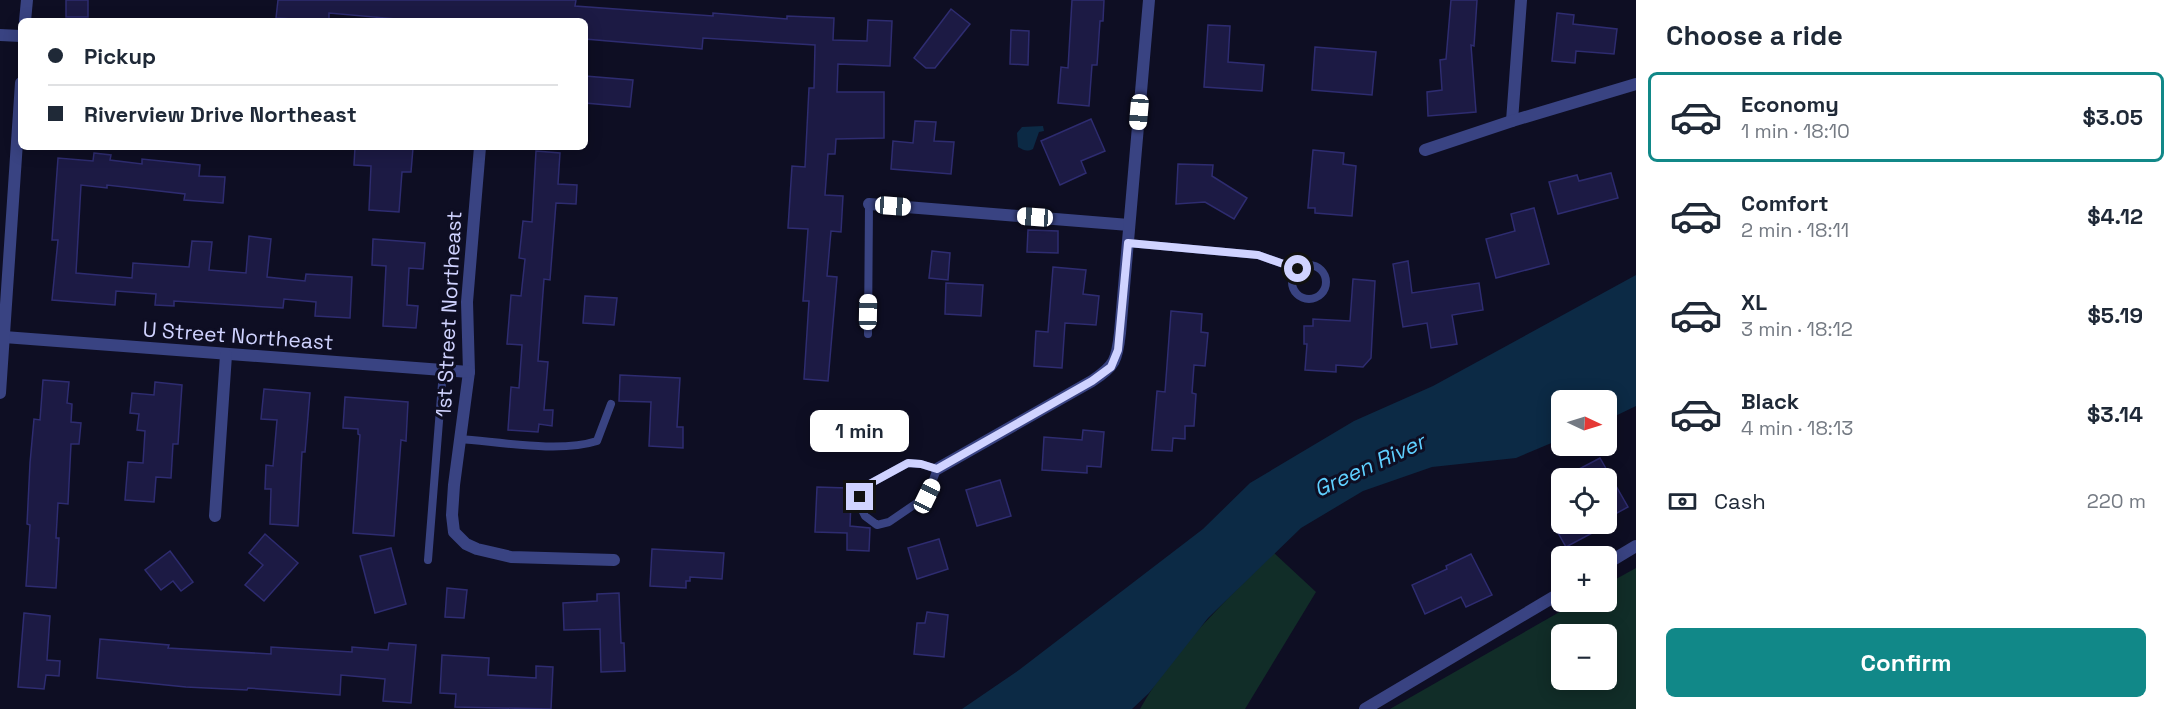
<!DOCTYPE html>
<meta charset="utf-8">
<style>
:root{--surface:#fff;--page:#f2f2f3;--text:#1f2937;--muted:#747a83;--line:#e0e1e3;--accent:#188}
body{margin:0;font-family:"Space Grotesk",sans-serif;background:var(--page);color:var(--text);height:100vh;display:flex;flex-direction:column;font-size:22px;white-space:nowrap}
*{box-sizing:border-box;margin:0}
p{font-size:20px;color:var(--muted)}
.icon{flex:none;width:33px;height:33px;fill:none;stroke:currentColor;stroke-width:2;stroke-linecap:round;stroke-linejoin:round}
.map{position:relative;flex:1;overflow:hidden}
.sheet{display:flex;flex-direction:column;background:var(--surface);width:540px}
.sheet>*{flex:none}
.guide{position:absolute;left:18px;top:18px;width:570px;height:132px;border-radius:9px;box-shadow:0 3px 15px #0003;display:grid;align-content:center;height:132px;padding:0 30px;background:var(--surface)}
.needle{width:39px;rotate:94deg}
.fabs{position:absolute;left:1551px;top:390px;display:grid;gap:12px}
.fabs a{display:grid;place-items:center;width:66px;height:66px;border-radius:9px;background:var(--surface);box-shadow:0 3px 15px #0003;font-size:30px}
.end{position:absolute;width:27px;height:27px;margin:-14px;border:8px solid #d0d3ff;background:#111;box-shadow:0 0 0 3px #111}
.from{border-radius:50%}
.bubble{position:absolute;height:42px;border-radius:9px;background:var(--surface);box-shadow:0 3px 15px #0003;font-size:20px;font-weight:600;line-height:42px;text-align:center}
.car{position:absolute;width:18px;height:36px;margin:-18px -9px;border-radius:8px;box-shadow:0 0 4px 2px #0007;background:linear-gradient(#fff 24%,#345 0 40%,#fff 0 76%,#345 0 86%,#fff 0)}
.guide b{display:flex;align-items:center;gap:21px;height:57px;font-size:22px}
.guide b+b{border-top:2px solid var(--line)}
.guide i{width:15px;height:15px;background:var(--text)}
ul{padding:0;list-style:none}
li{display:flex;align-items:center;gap:18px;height:90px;margin:0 12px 9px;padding:0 18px;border:3px solid transparent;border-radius:9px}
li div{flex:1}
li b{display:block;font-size:22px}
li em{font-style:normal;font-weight:600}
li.on{border-color:var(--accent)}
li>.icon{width:54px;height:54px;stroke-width:1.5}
h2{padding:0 30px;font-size:27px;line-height:72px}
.pay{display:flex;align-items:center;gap:15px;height:66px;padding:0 30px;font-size:22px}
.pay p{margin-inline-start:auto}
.action{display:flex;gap:12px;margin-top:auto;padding:12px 30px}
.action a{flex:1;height:69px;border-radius:9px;background:var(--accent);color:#fff;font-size:24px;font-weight:600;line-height:69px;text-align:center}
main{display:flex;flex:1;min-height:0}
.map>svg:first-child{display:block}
</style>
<main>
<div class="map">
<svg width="1636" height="709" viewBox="0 0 1636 709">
<rect width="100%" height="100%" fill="#0e0e23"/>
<!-- green -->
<g fill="#112d28" fill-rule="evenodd">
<path d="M1274,553l42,39 -71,117h-105c34,-60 85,-108 134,-156z"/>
<path d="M1636,568v141h-246l187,-107h29l1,-18zM1562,634h44v46h-44z"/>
</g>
<!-- water -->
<g fill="#0c2a45">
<path d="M1043,126l1,5 -5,1 -6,17c-6,3 -10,1 -15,-2l-1,-14 5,-6z"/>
<path d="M1636,275v131l-29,14 -1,-20h-44l-1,39 -45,19 -84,9 -69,24 -62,37 -93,90 -59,75 -17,16h-170l57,-39 184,-141 47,-46 104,-62 79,-35z"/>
</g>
<!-- building -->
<g fill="#1c1a44" stroke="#2e2c70" stroke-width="1.5">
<rect x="66" y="0" width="22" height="17"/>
<path d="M278,0h298l-1,6 138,10v-3l74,6v-3l47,2 -1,22 34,1 1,-21 24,1 -2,45 -52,-2 -1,28h47v46l-48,1 -1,15h-7l-3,41 18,1 -2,36 -10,-1 -4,45 10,1 -9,104 -24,-2 5,-78h-6l5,-72 -20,-1 4,-62 13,1 4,-79h5l1,-43 -112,-7 -1,11 -117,-10v-18h-166l-90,-8v8l-53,-3z"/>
<path d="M1072,0h32l-1,21h-3l-3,44h-5l-3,41 -31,-3 3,-36 7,1z"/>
<path d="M1451,0h26l-3,46 -3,-1 5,67 -48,4 -1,-24 15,-2 -2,-30 6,-1z"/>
<path d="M951,9l19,15 -35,44h-9l-12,-10z"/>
<path d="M1557,13l17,2 -1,9 44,5 -3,25 -38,-3 -1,12 -23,-2z"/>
<path d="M1208,25l22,1 -2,36 36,3 -2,26 -58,-4z"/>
<path d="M1011,30l18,1 -1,34 -18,-1z"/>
<path d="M1315,47l61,5 -4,43 -60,-5z"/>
<path d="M585,76l48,4 -3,27 -45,-4z"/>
<path d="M1091,119l14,32 -24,10 5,12 -26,12 -19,-44z"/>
<path d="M915,121l21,1 -2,19 20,1 -3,32 -60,-5 2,-28 20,2z"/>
<path d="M355,147l58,1 -2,24h-9l-3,40 -30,-2 2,-44 -17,-1z"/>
<path d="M1313,150l31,3 -1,11 13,2 -4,50 -37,-3v-5h-7z"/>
<path d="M536,151l24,2 -2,31 19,1 -1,19 -20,-1 -6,77 -6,-1 -6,82 10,1 -4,48h9l-1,16 -13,-2 -1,8 -30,-2 3,-43 8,1 3,-43 -15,-1 4,-49 10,1 4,-37 -6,-1 4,-37 9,1z"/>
<path d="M94,153l17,2 -1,5 32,4v-5l58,6 -1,11 26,1 -2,26 -39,-3 1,-6 -78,-9v3l-26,-3 -5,88 56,5 1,-15 56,4 3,-26 20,1 -3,28 37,3 3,-37 22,3 -4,38 38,4 1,-7 46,3 -2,41 -35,-2 1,-14 -32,-3 -1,9 -109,-7v5l-19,-1 1,-11 -40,-3 -1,14 -63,-5 6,-60h-6l6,-82 35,3z"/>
<path d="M1178,164l35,1 -1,11 35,22 -13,21 -29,-17 -29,2z"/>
<path d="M1611,173l7,25 -60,16 -9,-32 28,-7 2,6z"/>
<path d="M1534,208l15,56 -53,14 -10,-39 29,-8 -4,-17z"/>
<path d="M1028,230l30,1v22l-31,-1z"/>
<path d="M373,239l52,4 -2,26 -14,-1 -2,37 11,1 -2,22 -33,-2 3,-60 -14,-1z"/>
<path d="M932,251l18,2 -2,27 -19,-2z"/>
<path d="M1408,261l4,32 67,-10 4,27 -31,5 5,29 -26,4 -4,-25 -24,4 -10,-63z"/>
<path d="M1053,267l33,3 -3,24 16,2 -3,29 -31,-2 -3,45 -28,-2 2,-35 12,1z"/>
<path d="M1353,279l22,2 -4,77 -8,9 -27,-2v7l-31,-2 2,-26h-3v-18h9v-7l37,2z"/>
<path d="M946,283l37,2 -2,31 -36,-2z"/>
<path d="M585,296l32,2 -3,27 -31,-2z"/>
<path d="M1171,311l31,3 -1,18 7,1 -3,33 -11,-1 -2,28 4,1 -2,32h-9v13l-12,-1 -1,13 -20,-1 5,-59 8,1z"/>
<path d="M620,375l60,3 -3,49h6v21l-34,-2 2,-44 -32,-1z"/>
<path d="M43,380l26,2 -2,21 5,1 -1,18 10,1 -2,21h-8l-3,60 -10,-1 -2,35h3l-3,50 -30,-2 4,-61 -3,-1 3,-61 4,-44 6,1z"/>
<path d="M155,382l27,3 -4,59h-5l-2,34 -15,-1 -2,25 -29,-2 3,-38 15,1 2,-32 -8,-1 2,-16 -9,-1 2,-20 22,2z"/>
<path d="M264,389l46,4 -5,59h-3l-4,74 -28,-2 1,-35h-6l1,-24 7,1 4,-46 -16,-1z"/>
<path d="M345,397l63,5 -2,39 -5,-1 -7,96 -41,-3 7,-98 -2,-1v-5l-15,-1z"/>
<path d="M1083,430l21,2 -3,35 -14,-1v7l-45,-3 2,-33 38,3z"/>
<path d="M1600,458l28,49 -22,12v-41h-44z"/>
<path d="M1000,480l11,36 -34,10 -11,-36z"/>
<path d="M817,487l30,1 -1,12h5l-1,26 20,2 -1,23 -22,-1v-17l-32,-1z"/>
<path d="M1553,524h56l-43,23z"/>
<path d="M265,534l33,29 -34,38 -19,-16 18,-20 -14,-12z"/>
<path d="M939,539l9,30 -31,10 -9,-31z"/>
<path d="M391,548l15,56 -31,9 -15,-57z"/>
<path d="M652,549l72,4 -2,26 -32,-2v4h-4v7l-36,-2z"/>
<path d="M170,551l23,31 -12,9 -8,-10 -12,9 -16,-20z"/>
<path d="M1471,554l21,41 -26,12 -5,-10 -36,17 -13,-29 35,-16 -1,-3z"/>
<path d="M447,588l20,2 -3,28 -19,-1z"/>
<path d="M619,593l2,50h3l1,28 -24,1 -1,-43 -36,1 -1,-27 34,-2v-7z"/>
<path d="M927,612l21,3 -4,42 -30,-3 3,-31h8z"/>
<path d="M24,613l26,3 -3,44 13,1 -1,15 -13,-1 -2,14 -26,-2z"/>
<path d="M100,639l69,6 -1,3 103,6v-7l81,5v-5l36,3 1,-7 27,2 -5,58 -28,-2 2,-22 -44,-4 -1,20 -92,-7 -1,2 -61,-3 -89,-9z"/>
<path d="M442,655l47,3 -1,17 48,3v-12l17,1 -2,42 -96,-2 1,-13 -16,-1z"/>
</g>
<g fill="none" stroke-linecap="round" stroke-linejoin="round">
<!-- service -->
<g stroke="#394382" stroke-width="8">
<path d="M1128,243l130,12 40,14"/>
<circle cx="1309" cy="282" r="17"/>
<path d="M868,334l1,-130"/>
<path d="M460,439c40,3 100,14 137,2l14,-37"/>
<path d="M908,463l13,1 16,5 -10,27 -38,26 -12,3 -12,-9 -7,-14 6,-15z"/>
<path d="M428,560l15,-189"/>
</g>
<!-- minor -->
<g stroke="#394382" stroke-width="12">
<path d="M25,21l2,-21"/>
<path d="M0,35l21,1"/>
<path d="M1512,121l9,-121"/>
<path d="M480,147l-13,155 2,70 -15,113 -2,30 2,17 12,12 11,5 34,8 103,3"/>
<path d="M1425,150l87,-29 124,-37"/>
<path d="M869,204l260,21"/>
<path d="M4,337l465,35"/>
<path d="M0,393l21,-310"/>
<path d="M937,469l155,-88c23,-15 25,-21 28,-48l29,-333"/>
<path d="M215,516l11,-161"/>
<path d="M1606,564l30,-18"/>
<path d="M1365,709l197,-117"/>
</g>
</g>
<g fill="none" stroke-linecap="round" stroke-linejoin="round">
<!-- route -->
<path stroke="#d0d3ff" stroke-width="8" d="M860,497l4,-10 44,-24 13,1 16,5 155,-88 19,-14 7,-17 10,-107 130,12 40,14"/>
</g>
<g text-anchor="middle" stroke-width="6" stroke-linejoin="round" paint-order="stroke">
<!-- street labels -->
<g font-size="21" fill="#d0d3ff" stroke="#0e0e23">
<text transform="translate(449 314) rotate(-87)" y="7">1st Street Northeast</text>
<text transform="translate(238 336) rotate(4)" y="7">U Street Northeast</text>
</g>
<!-- water labels -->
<g font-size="22" font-style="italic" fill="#5fd0ff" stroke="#0e0e23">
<text transform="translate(1369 465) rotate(-25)" y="8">Green River</text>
</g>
</g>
</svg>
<div class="fabs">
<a><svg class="needle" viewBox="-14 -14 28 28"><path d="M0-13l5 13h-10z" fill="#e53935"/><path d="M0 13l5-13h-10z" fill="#747a83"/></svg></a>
<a><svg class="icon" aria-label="locate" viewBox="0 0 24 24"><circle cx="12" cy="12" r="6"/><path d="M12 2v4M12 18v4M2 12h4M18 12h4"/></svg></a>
<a>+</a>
<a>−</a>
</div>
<i class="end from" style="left:1298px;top:269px"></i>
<i class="end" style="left:860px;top:497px"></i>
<div class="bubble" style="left:810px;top:410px;width:99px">1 min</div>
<i class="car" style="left:1139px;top:112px;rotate:185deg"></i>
<i class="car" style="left:893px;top:206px;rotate:94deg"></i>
<i class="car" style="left:1035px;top:217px;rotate:274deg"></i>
<i class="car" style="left:868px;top:312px;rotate:1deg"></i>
<i class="car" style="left:927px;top:496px;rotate:26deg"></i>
<div class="guide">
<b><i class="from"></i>Pickup</b>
<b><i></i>Riverview Drive Northeast</b>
</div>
</div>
<section class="sheet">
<h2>Choose a ride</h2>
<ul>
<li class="on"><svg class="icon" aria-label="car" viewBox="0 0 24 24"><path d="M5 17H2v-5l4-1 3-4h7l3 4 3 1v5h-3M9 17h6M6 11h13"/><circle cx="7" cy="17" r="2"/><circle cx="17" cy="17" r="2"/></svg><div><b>Economy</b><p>1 min · 18:10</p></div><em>$3.05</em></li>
<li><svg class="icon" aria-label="car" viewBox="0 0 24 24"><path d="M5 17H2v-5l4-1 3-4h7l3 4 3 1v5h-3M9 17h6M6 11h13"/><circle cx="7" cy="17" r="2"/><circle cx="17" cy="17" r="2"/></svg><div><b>Comfort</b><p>2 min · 18:11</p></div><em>$4.12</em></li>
<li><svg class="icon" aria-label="car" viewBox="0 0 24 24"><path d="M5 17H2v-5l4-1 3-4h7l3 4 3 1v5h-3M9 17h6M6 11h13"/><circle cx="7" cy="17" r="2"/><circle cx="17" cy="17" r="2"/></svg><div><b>XL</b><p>3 min · 18:12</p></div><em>$5.19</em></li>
<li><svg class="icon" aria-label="car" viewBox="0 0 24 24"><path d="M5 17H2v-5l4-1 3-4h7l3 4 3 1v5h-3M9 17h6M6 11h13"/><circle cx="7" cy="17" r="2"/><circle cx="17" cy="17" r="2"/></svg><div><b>Black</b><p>4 min · 18:13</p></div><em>$3.14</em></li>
</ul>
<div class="pay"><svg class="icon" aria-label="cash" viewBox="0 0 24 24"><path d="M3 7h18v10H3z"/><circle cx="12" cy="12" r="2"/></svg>Cash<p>220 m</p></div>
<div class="action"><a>Confirm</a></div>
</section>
</main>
